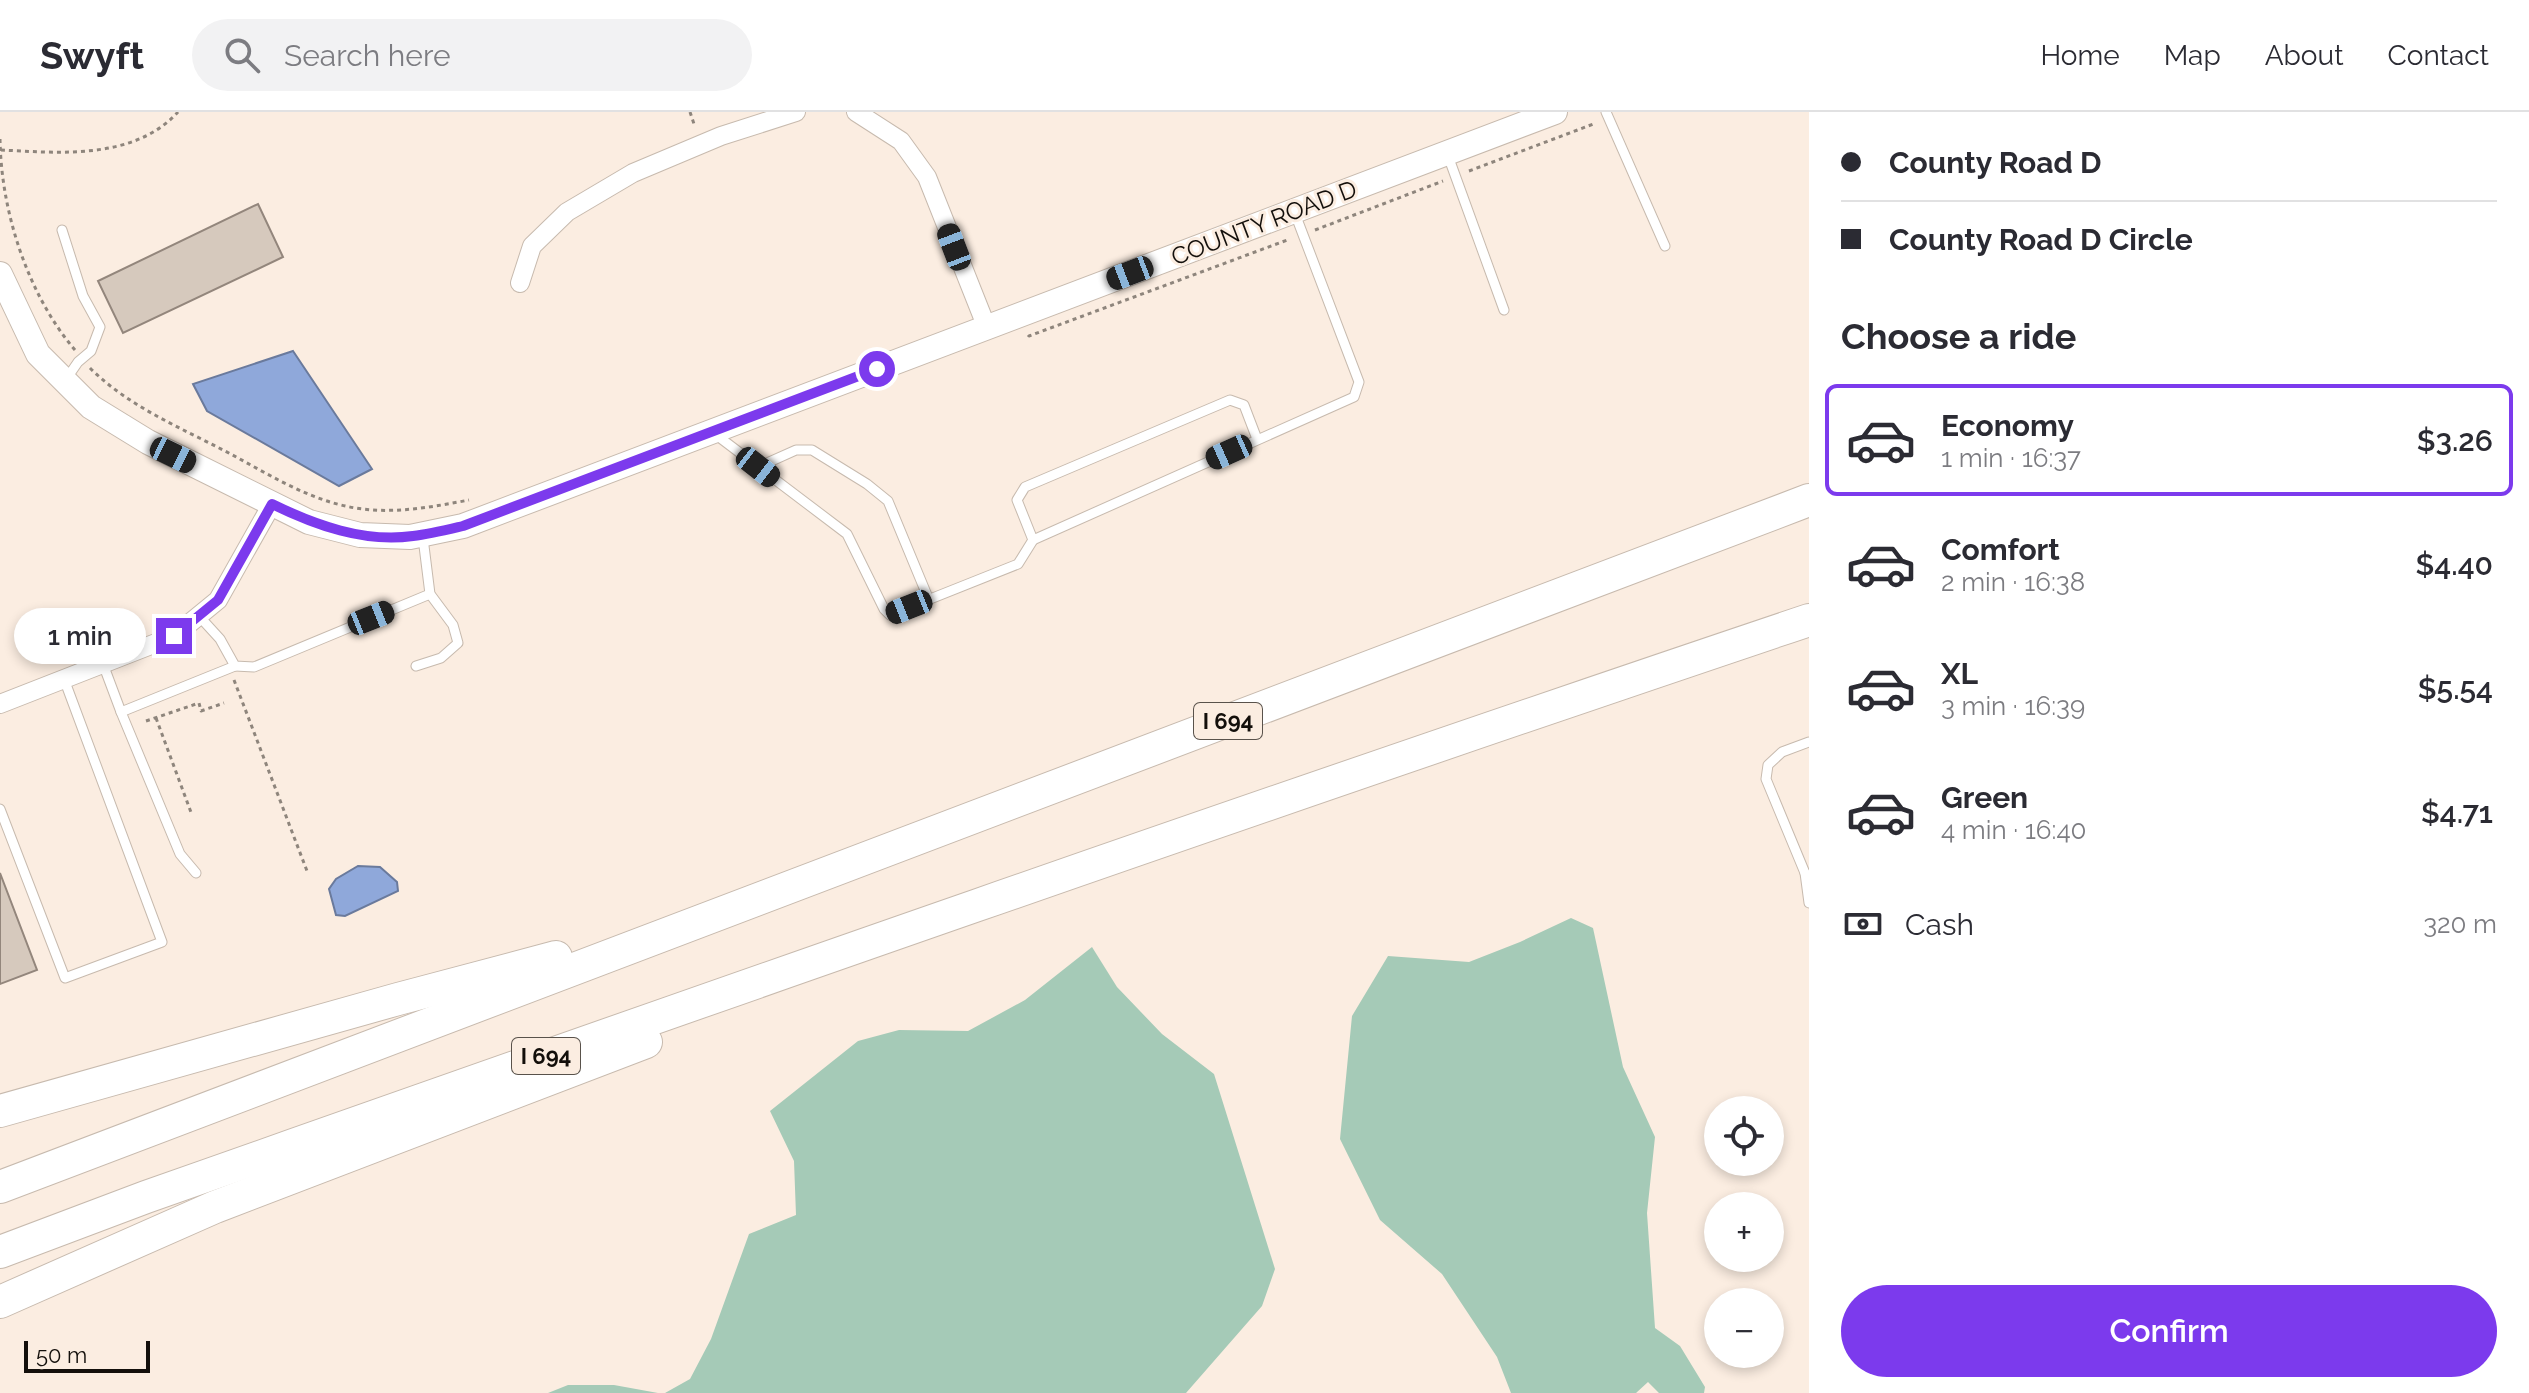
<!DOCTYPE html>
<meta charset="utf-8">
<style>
:root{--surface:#fff;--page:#f2f2f3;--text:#2b2b33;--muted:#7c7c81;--line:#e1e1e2;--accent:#7c3aed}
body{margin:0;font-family:Raleway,sans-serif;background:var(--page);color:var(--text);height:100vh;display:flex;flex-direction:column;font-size:30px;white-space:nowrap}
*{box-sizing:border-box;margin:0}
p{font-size:26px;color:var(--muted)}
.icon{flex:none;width:44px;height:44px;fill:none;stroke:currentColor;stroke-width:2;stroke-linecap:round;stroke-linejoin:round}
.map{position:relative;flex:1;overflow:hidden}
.details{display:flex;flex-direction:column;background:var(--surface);width:720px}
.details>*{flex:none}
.hud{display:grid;align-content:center;height:176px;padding:0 32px;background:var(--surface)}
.buttons{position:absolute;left:1704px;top:984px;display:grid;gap:16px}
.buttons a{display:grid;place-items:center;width:80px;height:80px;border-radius:50%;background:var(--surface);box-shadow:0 4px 12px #0003;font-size:40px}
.scale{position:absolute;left:24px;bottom:20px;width:126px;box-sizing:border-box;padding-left:8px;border:4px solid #130f0b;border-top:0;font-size:22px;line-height:28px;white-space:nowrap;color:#130f0b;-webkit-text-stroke:6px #fbede1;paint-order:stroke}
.end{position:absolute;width:36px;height:36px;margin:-18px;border:10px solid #7c3aed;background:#fff;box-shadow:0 0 0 4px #fff}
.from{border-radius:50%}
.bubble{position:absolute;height:56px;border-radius:28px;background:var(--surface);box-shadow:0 4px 12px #0003;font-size:26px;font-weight:600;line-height:56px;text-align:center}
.car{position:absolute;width:24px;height:48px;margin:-24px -12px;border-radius:10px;box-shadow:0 0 6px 2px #0007;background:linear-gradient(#222 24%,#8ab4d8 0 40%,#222 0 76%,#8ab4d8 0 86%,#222 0)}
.hud b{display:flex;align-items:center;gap:28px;height:76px;font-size:30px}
.hud b+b{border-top:2px solid var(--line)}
.hud i{width:20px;height:20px;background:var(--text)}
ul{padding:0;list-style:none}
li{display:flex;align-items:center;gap:24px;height:112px;margin:0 16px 12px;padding:0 16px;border:4px solid transparent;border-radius:12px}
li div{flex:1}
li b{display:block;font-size:30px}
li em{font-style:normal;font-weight:600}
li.selected{border-color:var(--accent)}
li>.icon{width:72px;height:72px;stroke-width:1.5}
h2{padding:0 32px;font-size:36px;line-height:96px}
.pay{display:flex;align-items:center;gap:20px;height:88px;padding:0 32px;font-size:30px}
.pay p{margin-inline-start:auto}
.action{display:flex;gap:16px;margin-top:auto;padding:16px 32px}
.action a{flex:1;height:92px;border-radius:48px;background:var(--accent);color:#fff;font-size:32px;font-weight:600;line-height:92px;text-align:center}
header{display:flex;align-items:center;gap:48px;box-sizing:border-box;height:112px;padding:0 40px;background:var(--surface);border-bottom:2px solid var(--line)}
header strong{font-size:38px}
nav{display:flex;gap:44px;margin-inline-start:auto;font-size:28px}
.search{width:560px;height:72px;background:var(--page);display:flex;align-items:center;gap:20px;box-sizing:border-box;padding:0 28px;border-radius:44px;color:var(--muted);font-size:30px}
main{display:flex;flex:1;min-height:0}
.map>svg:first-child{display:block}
</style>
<header>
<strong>Swyft</strong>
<div class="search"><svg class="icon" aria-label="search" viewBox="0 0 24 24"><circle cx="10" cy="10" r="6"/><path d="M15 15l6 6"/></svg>Search here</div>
<nav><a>Home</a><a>Map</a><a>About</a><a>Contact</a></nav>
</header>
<main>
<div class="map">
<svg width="1809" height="1281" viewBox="0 0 1809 1281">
<rect width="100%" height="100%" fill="#fbede1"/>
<!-- green -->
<g fill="#a5cab7">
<path d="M1571,806l22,10 30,139 32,70 -8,76 8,115 25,18 25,41 -1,6h-45l-11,-11 -12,11h-125l-14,-36 -55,-83 -62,-54 -40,-81 12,-123 36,-60 81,6 51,-20z"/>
<path d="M1092,835l25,40 45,47 52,40 61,195 -13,37 -76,87h-521l25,-14 21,-40 38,-105 47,-19 -2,-54 -24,-50 88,-70 41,-11 69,1 57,-31z"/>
<path d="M568,1273h46l44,8h-110z"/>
</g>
<!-- water -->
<g fill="#8fa8da" stroke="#6a7a9c" stroke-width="2">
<path d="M293,239l79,118 -33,17 -132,-75 -14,-27z"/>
<path d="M358,754l22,1 17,15 1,9 -53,25 -9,-1 -7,-26 7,-10z"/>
</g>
<!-- building -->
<g fill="#d6c9bd" stroke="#93867c" stroke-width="2">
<path d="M258,92l25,53 -160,76 -25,-52z"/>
<path d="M0,761l37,97 -37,14z"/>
</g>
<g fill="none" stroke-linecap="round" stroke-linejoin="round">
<!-- lane casing -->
<g stroke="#c7baae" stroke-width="11">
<g id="lane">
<path d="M1606,0l59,134"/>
<path d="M1447,41l57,157"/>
<path d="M62,118l21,66 17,31 -9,24 -13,11 -11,16"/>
<path d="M715,322l132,100 37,75 6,6 128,-51 15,-24"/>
<path d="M1257,327l-13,-34 -14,-5 -205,87 -8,13 16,40 321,-143 5,-15 -65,-171"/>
<path d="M758,355l38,-17h16l55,34 21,17 41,99"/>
<path d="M199,504l21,23 15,27 19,1 176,-73"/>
<path d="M103,552l18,48 114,-46"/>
<path d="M416,554l25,-8 17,-15 -5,-18 -23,-31 -7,-56"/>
<path d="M121,600l59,142 16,19"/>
<path d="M1809,630l-27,10 -14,13 -2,14 39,94 4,4"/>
<path d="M0,697l65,169 97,-36 -98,-263"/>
<path d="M1805,761l4,30"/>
</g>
</g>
<!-- street casing -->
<g stroke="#c7baae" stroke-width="20">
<g id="street">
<path d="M856,0l45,29 26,36 60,151"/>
<path d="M520,171l12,-37 35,-34 66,-39 88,-37 75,-24"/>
<path d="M0,592l174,-68 44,-36 54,-96"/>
</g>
</g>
<!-- secondary casing -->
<g stroke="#c7baae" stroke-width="26">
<path id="secondary" d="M0,162l38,80 53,53 57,35 161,80 51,13 50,2 53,-11 1092,-414"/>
</g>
<!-- highway casing -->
<g stroke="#c7baae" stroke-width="34">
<g id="highway">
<path d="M0,999l398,-112 158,-42"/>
<path d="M0,1075l1809,-687"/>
<path d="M0,1140l146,-55c553,-195 1107,-390 1663,-577"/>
<path d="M0,1190l215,-95 431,-165"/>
</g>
</g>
<!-- path -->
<g stroke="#8e857c" stroke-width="3" stroke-dasharray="4 4" stroke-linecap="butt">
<path d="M690,0l5,15"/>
<path d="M0,27c1,73 28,156 75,211"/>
<path d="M1,38c60,3 133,10 177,-38"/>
<path d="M1469,59l127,-48"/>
<path d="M1315,118l128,-49"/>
<path d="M1028,223l1,1 261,-97"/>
<path d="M90,256c38,38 89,59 135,83 38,20 75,44 116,54 43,11 86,3 128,-5"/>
<path d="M234,568l73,191"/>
<path d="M156,606l36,97"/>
<path d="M146,609l53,-18 2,8 23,-8"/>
</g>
<!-- lane -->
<use href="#lane" stroke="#fff" stroke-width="9"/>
<!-- street -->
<use href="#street" stroke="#fff" stroke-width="18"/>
<!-- secondary -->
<use href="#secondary" stroke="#fff" stroke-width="24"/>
<!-- highway -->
<use href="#highway" stroke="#fff" stroke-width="32"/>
</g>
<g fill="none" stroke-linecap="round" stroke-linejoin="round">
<!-- route -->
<path stroke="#7c3aed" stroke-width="10" d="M174,524l44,-36 54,-96c43,21 92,39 141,32 17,-2 33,-6 50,-10l414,-157"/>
</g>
<g text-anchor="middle" stroke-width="6" stroke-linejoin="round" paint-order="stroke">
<!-- shield labels -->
<g fill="#fbede1" stroke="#59524b" stroke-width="2">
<rect x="1194" y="591" width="68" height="36" rx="6"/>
<rect x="512" y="926" width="68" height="36" rx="6"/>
</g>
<g font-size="22" font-weight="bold" fill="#130f0b">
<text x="1228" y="617">I 694</text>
<text x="546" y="952">I 694</text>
</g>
<!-- street labels -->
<g font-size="24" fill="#130f0b" stroke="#fbede1">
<text transform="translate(1264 111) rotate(-21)" y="8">COUNTY ROAD D</text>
</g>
</g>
</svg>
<div class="buttons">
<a><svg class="icon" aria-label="locate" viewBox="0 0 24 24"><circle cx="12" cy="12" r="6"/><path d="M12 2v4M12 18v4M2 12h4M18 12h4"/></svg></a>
<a>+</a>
<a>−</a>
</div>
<div class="scale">50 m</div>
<i class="end from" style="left:877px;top:257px"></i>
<i class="end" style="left:174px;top:524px"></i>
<div class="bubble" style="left:14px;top:496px;width:132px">1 min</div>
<i class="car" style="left:954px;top:135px;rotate:339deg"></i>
<i class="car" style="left:1130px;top:161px;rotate:249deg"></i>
<i class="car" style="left:1229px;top:340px;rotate:246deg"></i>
<i class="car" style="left:173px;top:343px;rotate:116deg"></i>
<i class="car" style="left:758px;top:355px;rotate:128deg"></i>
<i class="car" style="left:909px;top:495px;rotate:248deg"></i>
<i class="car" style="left:371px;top:506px;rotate:68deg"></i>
</div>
<section class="details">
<div class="hud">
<b><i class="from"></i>County Road D</b>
<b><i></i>County Road D Circle</b>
</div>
<h2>Choose a ride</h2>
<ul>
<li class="selected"><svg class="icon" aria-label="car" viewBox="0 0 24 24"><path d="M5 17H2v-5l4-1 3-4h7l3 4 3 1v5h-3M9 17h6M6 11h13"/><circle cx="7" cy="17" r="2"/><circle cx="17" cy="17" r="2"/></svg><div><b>Economy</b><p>1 min · 16:37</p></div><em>$3.26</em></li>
<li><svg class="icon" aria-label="car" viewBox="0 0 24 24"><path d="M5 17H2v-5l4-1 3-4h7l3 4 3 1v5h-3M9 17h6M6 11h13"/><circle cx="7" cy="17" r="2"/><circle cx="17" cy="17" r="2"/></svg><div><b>Comfort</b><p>2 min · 16:38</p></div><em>$4.40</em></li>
<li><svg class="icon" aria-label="car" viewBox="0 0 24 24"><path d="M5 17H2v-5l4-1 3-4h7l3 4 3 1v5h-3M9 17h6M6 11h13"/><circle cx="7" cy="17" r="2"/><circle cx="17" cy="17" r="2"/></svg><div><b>XL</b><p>3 min · 16:39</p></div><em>$5.54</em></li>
<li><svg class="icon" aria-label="car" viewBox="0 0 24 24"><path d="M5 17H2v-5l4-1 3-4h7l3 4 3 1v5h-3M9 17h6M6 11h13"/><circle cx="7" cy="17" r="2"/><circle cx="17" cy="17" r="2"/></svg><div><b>Green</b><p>4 min · 16:40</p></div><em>$4.71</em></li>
</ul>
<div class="pay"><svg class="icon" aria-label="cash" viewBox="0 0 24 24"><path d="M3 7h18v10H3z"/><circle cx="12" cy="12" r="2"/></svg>Cash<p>320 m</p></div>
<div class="action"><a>Confirm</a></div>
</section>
</main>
